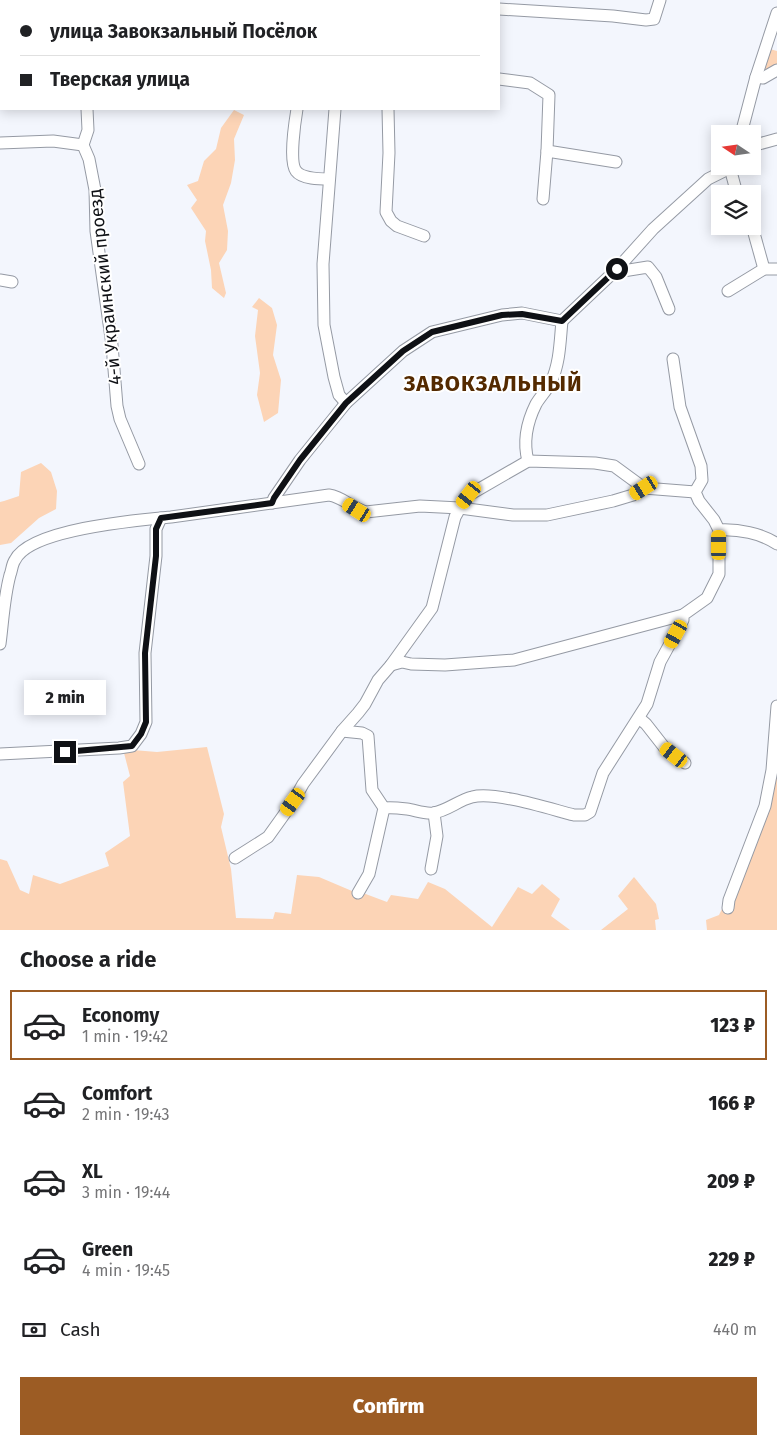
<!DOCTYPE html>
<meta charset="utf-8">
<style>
:root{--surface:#fff;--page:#f2f2f2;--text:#202124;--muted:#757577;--line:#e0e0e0;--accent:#9c5c24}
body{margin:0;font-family:"Fira Sans",sans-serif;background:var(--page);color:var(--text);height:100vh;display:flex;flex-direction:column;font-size:19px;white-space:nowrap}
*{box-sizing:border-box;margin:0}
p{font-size:16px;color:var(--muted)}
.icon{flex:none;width:28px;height:28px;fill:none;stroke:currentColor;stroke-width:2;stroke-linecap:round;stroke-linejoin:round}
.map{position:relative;height:930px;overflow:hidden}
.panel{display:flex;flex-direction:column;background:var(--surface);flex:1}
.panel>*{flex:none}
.top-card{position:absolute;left:0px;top:0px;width:500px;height:110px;box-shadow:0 2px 12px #0003;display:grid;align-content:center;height:110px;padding:0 20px;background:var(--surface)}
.needle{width:32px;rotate:283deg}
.controls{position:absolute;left:711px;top:125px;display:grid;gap:10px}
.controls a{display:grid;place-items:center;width:50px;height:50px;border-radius:0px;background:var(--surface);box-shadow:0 2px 12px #0003;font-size:25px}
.end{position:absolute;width:22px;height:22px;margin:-11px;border:6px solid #0f1115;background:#fff;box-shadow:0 0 0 2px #fff}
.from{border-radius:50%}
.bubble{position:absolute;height:35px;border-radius:0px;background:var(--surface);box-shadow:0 2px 12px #0003;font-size:16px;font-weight:800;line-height:35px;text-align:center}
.car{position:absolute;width:15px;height:30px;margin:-15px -8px;border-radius:6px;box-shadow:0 0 4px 1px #0007;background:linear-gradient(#f5c518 24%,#345 0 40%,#f5c518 0 76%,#345 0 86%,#f5c518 0)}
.top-card b{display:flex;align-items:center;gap:18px;height:48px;font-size:19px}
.top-card b+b{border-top:1px solid var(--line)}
.top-card i{width:12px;height:12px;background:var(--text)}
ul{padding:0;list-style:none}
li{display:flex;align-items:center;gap:15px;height:70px;margin:0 10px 8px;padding:0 10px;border:2px solid transparent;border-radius:0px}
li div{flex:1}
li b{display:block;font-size:19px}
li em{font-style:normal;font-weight:800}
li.current{border-color:var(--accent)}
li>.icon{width:45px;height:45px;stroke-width:1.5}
h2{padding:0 20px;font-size:22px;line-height:60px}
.pay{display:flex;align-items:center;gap:12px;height:55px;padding:0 20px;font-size:19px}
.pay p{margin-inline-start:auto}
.action{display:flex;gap:10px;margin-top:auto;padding:10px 20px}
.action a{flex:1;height:58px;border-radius:0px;background:var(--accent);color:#fff;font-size:20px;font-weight:800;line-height:58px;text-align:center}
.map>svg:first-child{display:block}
</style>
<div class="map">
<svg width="777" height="930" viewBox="0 0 777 930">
<rect width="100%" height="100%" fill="#f3f6fd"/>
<!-- green -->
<g fill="#fcd4b6">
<path d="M770,49l7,2v14l-8,5 -4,-1 -2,-3z"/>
<path d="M234,110l10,5 -10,24 1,21 -4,23 -8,22 5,26 -1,19 -8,13 7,30 -2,5 -12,-10 -1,-18 -6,-29 1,-10 -15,-23 6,-8 -10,-15 11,-4 6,-20 12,-12 5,-21z"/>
<path d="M259,298l13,10 5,17 -4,30 8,25 -3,33 -14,9 -7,-27 3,-22 -5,-37 3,-26 -6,-3z"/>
<path d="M41,463l10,9 6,19 -1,18 -17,9 -28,25 -11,2v-43l4,-1 15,-5 2,-24z"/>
<path d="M207,747l17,67 -3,13 10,42 5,49 37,1 2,-7 16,2 6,-39 22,2 33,14 11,2 24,9 4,-7 27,4 10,-17 17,7 47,38 26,-40 14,7 10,-10 18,15 -9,17 19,14h-570v-71l7,2 13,29 9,4 4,-19 27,9 49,-18 -4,-13 25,-17 -7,-54 7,-6 -6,-23 9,-3 24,2z"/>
<path d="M777,767v163h-70l-1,-10 13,-5 4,-8z"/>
<path d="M634,877l22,27 3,15 -4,1 1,10h-55l27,-21 -10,-13z"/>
</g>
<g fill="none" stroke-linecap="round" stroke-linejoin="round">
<!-- street casing -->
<g stroke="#959aa4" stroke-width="13">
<g id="street">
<path d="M347,0l3,1"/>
<path d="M332,1l5,-1"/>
<path d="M449,1v-1"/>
<path d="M499,9l114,7 33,4 8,-1 6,-19"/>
<path d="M0,33h1"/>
<path d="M756,77l7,1 14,-8"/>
<path d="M499,79l31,4 19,12 -2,56 -4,48"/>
<path d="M87,109l1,21 -5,15 6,14 6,31 1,41 16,114 5,61 3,13 19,45"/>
<path d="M297,109c-2,12 -8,53 -1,62 6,8 24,8 33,8"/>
<path d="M335,109l-12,155 1,61 10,52 5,18 7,8"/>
<path d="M388,109l1,44 -3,59 5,9 6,5 27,10"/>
<path d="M741,134l15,-57 21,-64"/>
<path d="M0,143l53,-2 30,4"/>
<path d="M752,144h7l18,-5"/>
<path d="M547,151l69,11"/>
<path d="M730,168l7,26"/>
<path d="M752,226l12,43"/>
<path d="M617,269l6,2 25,-4 8,10 13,32"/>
<path d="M0,280l12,2"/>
<path d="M728,291l36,-22h13"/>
<path d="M528,461c-5,-19 -1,-39 8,-57 4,-7 11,-14 15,-22 9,-19 9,-41 11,-61"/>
<path d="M272,503l2,-5 26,-38 46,-57 57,-52 29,-19 70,-17 20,-2 40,8 55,-52 36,-40 55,-50 22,-11"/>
<path d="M719,530c19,-1 42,3 58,14"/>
<path d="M0,644c3,-23 4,-47 10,-69 2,-5 2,-11 5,-15 15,-31 123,-40 156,-43l158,-22c14,2 23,13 37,17l54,-6 40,2 53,7h34l66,-14 20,-6 11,-7 51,4"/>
<path d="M391,665l11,-3 9,2 34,1 69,-5 169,-45"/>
<path d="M639,718l7,6 18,23 21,16"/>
<path d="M342,731l20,2 6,3 4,54 12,18 -15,66 -11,19"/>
<path d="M0,754l119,-6 13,-2 9,-12 5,-12 -1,-69 11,-97v-27l5,-11"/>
<path d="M384,808c7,-1 15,0 23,1 8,1 17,5 26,4 14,-2 26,-13 39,-16 23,-6 78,12 102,18h11l5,-3 13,-39 44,-69 13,-42 23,-42v-5l24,-17 12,-24v-44l-5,-10 -15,-19 -4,-9 7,-12 -1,-14 -21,-59 -7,-48"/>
<path d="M235,858l33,-21 25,-35 10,-18 39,-53 16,-18 7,-9 13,-24 13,-15 41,-57 23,-91 5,-9 9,-13 59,-34 67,2 19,3 30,22"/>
<path d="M431,869l6,-33 -3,-23"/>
<path d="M728,908l1,-8 36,-94 7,-36 5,-64"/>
</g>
</g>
<!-- street -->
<use href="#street" stroke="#fff" stroke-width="11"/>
</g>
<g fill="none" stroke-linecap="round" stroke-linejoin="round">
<!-- route -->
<path stroke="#0f1115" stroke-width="6" d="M65,752l67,-6 9,-12 5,-12 -1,-69 11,-97v-27l5,-11 111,-15 2,-5 26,-38 46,-57 57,-52 29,-19 70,-17 20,-1 40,7 55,-52"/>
</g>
<g text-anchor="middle" stroke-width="4" stroke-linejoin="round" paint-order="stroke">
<!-- street labels -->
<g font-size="18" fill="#0f1115" stroke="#fff">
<text transform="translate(105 287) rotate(-96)" y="6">4-й Украинский проезд</text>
</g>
<!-- district labels -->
<g font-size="22" font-weight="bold" letter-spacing="1" fill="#542a00" stroke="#fff">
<text x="493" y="391">ЗАВОКЗАЛЬНЫЙ</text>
</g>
</g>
</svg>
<div class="controls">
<a><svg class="needle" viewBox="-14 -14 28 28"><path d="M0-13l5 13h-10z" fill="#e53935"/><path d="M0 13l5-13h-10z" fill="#757577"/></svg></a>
<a><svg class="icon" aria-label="layers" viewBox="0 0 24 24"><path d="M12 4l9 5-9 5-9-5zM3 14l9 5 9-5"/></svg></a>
</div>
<i class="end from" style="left:617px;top:269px"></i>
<i class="end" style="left:65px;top:752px"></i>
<div class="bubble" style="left:24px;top:680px;width:82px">2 min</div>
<i class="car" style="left:644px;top:488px;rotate:237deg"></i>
<i class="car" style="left:469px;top:495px;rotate:218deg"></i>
<i class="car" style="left:357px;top:510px;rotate:302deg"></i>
<i class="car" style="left:719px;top:545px;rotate:0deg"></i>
<i class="car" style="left:676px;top:634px;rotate:209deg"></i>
<i class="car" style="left:674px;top:755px;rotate:308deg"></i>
<i class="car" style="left:293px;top:802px;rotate:216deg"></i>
<div class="top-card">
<b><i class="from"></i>улица Завокзальный Посёлок</b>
<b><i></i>Тверская улица</b>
</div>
</div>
<section class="panel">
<h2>Choose a ride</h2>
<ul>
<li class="current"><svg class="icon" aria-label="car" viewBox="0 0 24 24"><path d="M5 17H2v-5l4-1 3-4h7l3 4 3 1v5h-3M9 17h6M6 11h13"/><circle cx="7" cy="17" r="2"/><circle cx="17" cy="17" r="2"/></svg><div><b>Economy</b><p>1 min · 19:42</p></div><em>123 ₽</em></li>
<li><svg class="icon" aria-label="car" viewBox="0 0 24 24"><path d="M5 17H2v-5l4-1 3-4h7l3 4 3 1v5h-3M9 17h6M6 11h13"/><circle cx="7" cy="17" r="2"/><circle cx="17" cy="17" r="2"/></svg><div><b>Comfort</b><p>2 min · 19:43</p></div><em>166 ₽</em></li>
<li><svg class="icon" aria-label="car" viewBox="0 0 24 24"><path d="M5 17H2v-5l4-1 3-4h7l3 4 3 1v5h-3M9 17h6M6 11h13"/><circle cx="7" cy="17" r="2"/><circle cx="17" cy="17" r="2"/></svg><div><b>XL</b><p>3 min · 19:44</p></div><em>209 ₽</em></li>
<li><svg class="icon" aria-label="car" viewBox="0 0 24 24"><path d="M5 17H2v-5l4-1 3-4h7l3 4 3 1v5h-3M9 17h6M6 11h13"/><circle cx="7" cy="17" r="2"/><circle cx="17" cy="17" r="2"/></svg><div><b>Green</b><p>4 min · 19:45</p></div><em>229 ₽</em></li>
</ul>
<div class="pay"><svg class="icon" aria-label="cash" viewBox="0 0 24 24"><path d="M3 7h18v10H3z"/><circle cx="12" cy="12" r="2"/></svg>Cash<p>440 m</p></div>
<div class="action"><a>Confirm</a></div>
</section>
